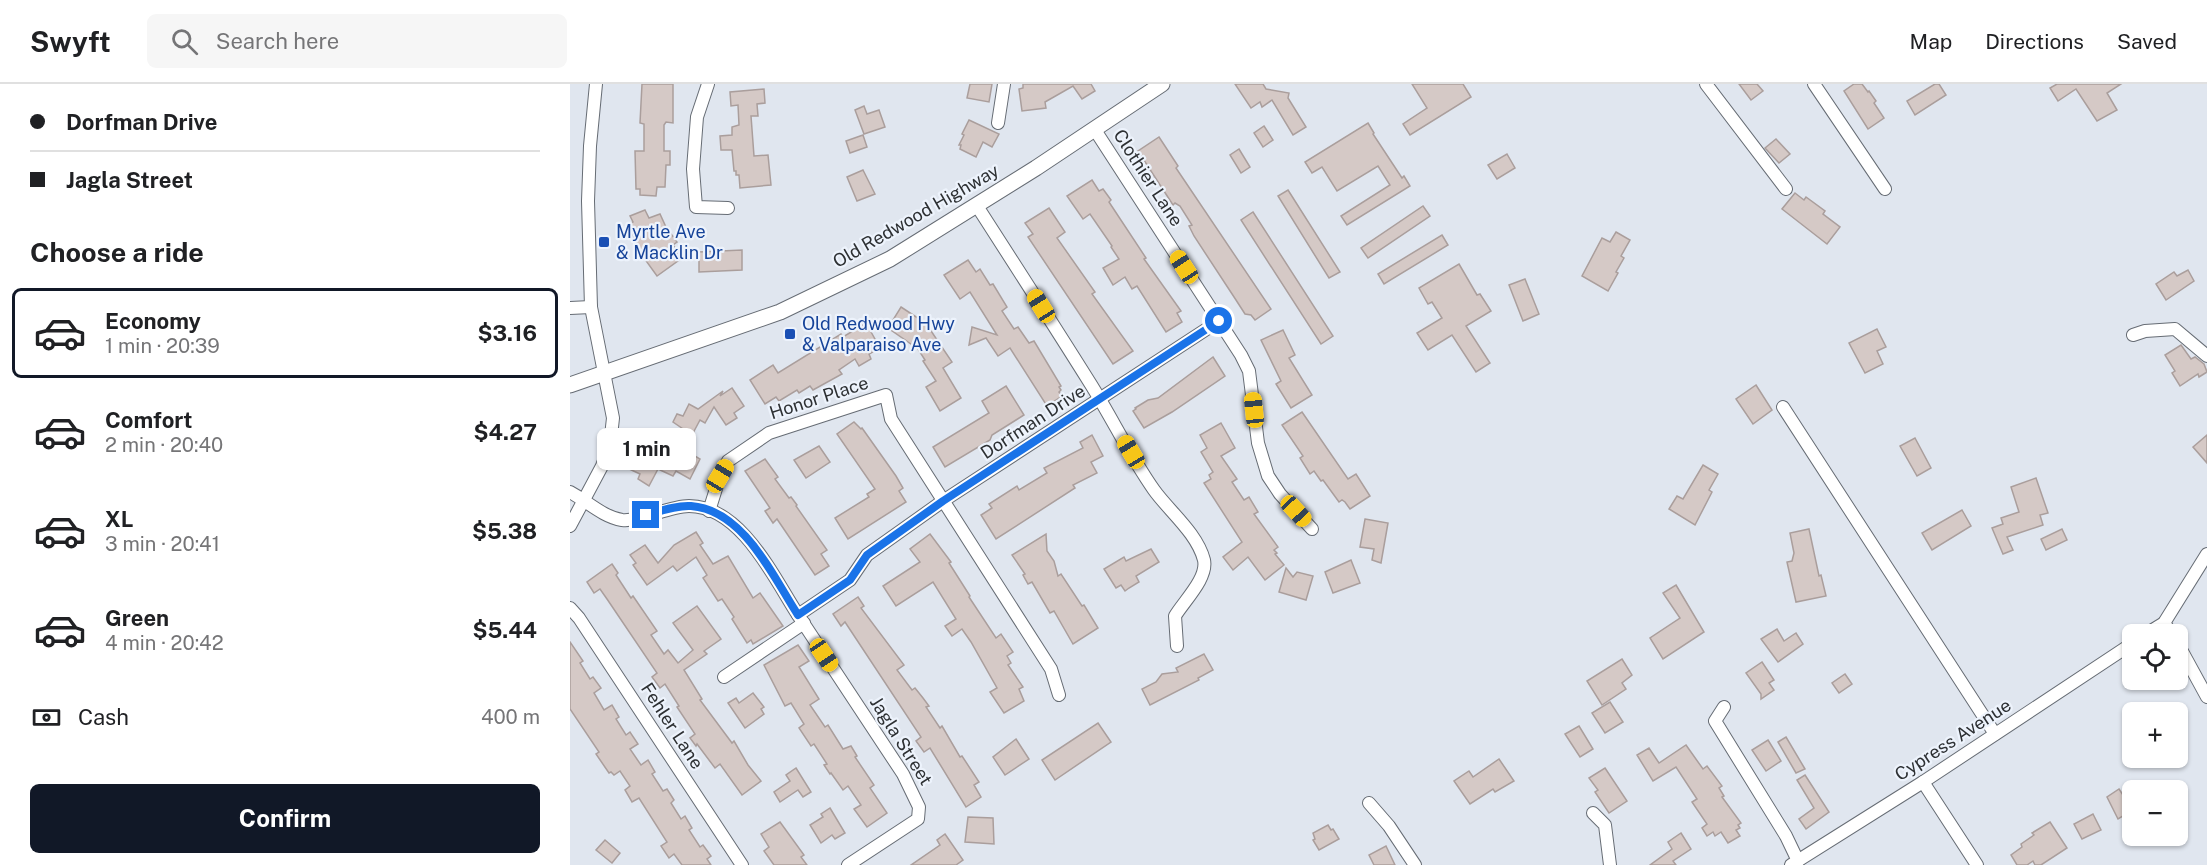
<!DOCTYPE html>
<meta charset="utf-8">
<style>
:root{--surface:#fff;--page:#f6f6f6;--text:#202124;--muted:#757577;--line:#e0e0e0;--accent:#111827}
body{margin:0;font-family:"Public Sans",sans-serif;background:var(--page);color:var(--text);height:100vh;display:flex;flex-direction:column;font-size:22px;white-space:nowrap}
*{box-sizing:border-box;margin:0}
p{font-size:20px;color:var(--muted)}
.icon{flex:none;width:33px;height:33px;fill:none;stroke:currentColor;stroke-width:2;stroke-linecap:round;stroke-linejoin:round}
.map{position:relative;flex:1;overflow:hidden}
.side{display:flex;flex-direction:column;background:var(--surface);width:570px}
.side>*{flex:none}
.banner{display:grid;align-content:center;height:132px;padding:0 30px;background:var(--surface)}
.fabs{position:absolute;left:1552px;top:540px;display:grid;gap:12px}
.fabs a{display:grid;place-items:center;width:66px;height:66px;border-radius:9px;background:var(--surface);box-shadow:0 2px 4px #0004;font-size:30px}
.end{position:absolute;width:27px;height:27px;margin:-14px;border:8px solid #1a73e8;background:#fff;box-shadow:0 0 0 3px #fff}
.from{border-radius:50%}
.bubble{position:absolute;height:42px;border-radius:9px;background:var(--surface);box-shadow:0 2px 4px #0004;font-size:20px;font-weight:700;line-height:42px;text-align:center}
.car{position:absolute;width:18px;height:36px;margin:-18px -9px;border-radius:8px;box-shadow:0 0 4px 2px #0007;background:linear-gradient(#f5c518 24%,#345 0 40%,#f5c518 0 76%,#345 0 86%,#f5c518 0)}
.banner b{display:flex;align-items:center;gap:21px;height:57px;font-size:22px}
.banner b+b{border-top:2px solid var(--line)}
.banner i{width:15px;height:15px;background:var(--text)}
ul{padding:0;list-style:none}
li{display:flex;align-items:center;gap:18px;height:90px;margin:0 12px 9px;padding:0 18px;border:3px solid transparent;border-radius:9px}
li div{flex:1}
li b{display:block;font-size:22px}
li em{font-style:normal;font-weight:700}
li.on{border-color:var(--accent)}
li>.icon{width:54px;height:54px;stroke-width:1.5}
h2{padding:0 30px;font-size:27px;line-height:72px}
.pay{display:flex;align-items:center;gap:15px;height:66px;padding:0 30px;font-size:22px}
.pay p{margin-inline-start:auto}
.action{display:flex;gap:12px;margin-top:auto;padding:12px 30px}
.action a{flex:1;height:69px;border-radius:9px;background:var(--accent);color:#fff;font-size:24px;font-weight:700;line-height:69px;text-align:center}
header{display:flex;align-items:center;gap:36px;box-sizing:border-box;height:84px;padding:0 30px;background:var(--surface);border-bottom:2px solid var(--line)}
header strong{font-size:28px}
nav{display:flex;gap:33px;margin-inline-start:auto;font-size:21px}
.search{width:420px;height:54px;background:var(--page);display:flex;align-items:center;gap:15px;box-sizing:border-box;padding:0 21px;border-radius:9px;color:var(--muted);font-size:22px}
main{display:flex;flex:1;min-height:0}
.map>svg:first-child{display:block}
</style>
<header>
<strong>Swyft</strong>
<div class="search"><svg class="icon" aria-label="search" viewBox="0 0 24 24"><circle cx="10" cy="10" r="6"/><path d="M15 15l6 6"/></svg>Search here</div>
<nav><a>Map</a><a>Directions</a><a>Saved</a></nav>
</header>
<main>
<section class="side">
<div class="banner">
<b><i class="from"></i>Dorfman Drive</b>
<b><i></i>Jagla Street</b>
</div>
<h2>Choose a ride</h2>
<ul>
<li class="on"><svg class="icon" aria-label="car" viewBox="0 0 24 24"><path d="M5 17H2v-5l4-1 3-4h7l3 4 3 1v5h-3M9 17h6M6 11h13"/><circle cx="7" cy="17" r="2"/><circle cx="17" cy="17" r="2"/></svg><div><b>Economy</b><p>1 min · 20:39</p></div><em>$3.16</em></li>
<li><svg class="icon" aria-label="car" viewBox="0 0 24 24"><path d="M5 17H2v-5l4-1 3-4h7l3 4 3 1v5h-3M9 17h6M6 11h13"/><circle cx="7" cy="17" r="2"/><circle cx="17" cy="17" r="2"/></svg><div><b>Comfort</b><p>2 min · 20:40</p></div><em>$4.27</em></li>
<li><svg class="icon" aria-label="car" viewBox="0 0 24 24"><path d="M5 17H2v-5l4-1 3-4h7l3 4 3 1v5h-3M9 17h6M6 11h13"/><circle cx="7" cy="17" r="2"/><circle cx="17" cy="17" r="2"/></svg><div><b>XL</b><p>3 min · 20:41</p></div><em>$5.38</em></li>
<li><svg class="icon" aria-label="car" viewBox="0 0 24 24"><path d="M5 17H2v-5l4-1 3-4h7l3 4 3 1v5h-3M9 17h6M6 11h13"/><circle cx="7" cy="17" r="2"/><circle cx="17" cy="17" r="2"/></svg><div><b>Green</b><p>4 min · 20:42</p></div><em>$5.44</em></li>
</ul>
<div class="pay"><svg class="icon" aria-label="cash" viewBox="0 0 24 24"><path d="M3 7h18v10H3z"/><circle cx="12" cy="12" r="2"/></svg>Cash<p>400 m</p></div>
<div class="action"><a>Confirm</a></div>
</section>
<div class="map">
<svg width="1637" height="781" viewBox="0 0 1637 781">
<rect width="100%" height="100%" fill="#e0e6ef"/>
<!-- building -->
<g fill="#d5c9c6" stroke="#aa9e9c" stroke-width="1.5">
<path d="M72,0h31v39l-7,-1 -2,3v26h6v14h-4l-1,22h-8l-1,9 -16,-1v-6h-4l-1,-38h9v-27l-4,-1z"/>
<path d="M400,0h22l-3,18 -22,-4z"/>
<path d="M453,0h68l4,7 -13,8 -9,-13 -28,16 1,6 -24,3 -3,-22 4,-1z"/>
<path d="M665,0h28l3,5 23,4 -1,5 18,29 -13,8 -21,-35 -10,7 -2,-5 -9,6z"/>
<path d="M842,0h51l8,13 -61,38 -7,-11 24,-16z"/>
<path d="M1169,0h18l6,7 -12,9z"/>
<path d="M1284,0h8l6,8 1,-1 7,10 -2,2 10,15 -16,11 -24,-38z"/>
<path d="M1365,0h4l7,11 -31,20 -8,-14z"/>
<path d="M1487,0h64l-14,9 10,17 -20,11 -21,-32 -18,12 -8,-13z"/>
<path d="M194,5l1,14 -8,1 1,12h-7l3,40 14,-1 3,30 -31,3 -1,-13h-3v-4h-2l-2,-21h-11l-1,-14 12,-1v-8l7,-2 -1,-20 -7,1 -1,-14z"/>
<path d="M294,22l3,8 12,-4 6,17 -21,7 -9,-24z"/>
<path d="M399,36l30,14 -7,13 -9,-5 -7,15 -16,-8 1,-4h-2l5,-10 -2,-1z"/>
<path d="M798,39l6,10 -1,1 29,44 2,-2 6,10 -63,39 -6,-9 49,-31 -12,-19 -41,25 -15,-24 -10,6 -7,-11z"/>
<path d="M694,42l9,14 -10,7 -9,-14z"/>
<path d="M293,51l4,12 -17,6 -4,-12z"/>
<path d="M589,53l19,29 -2,2 95,141 -16,11 -4,-5 -6,-1 -9,-14 -42,-64 -5,-10 3,-1 -12,-19 -5,-3 -2,2 -35,-54z"/>
<path d="M1206,55l14,15 -11,9 -14,-15z"/>
<path d="M669,65l11,18 -9,6 -11,-18z"/>
<path d="M937,70l8,14 -18,11 -9,-14z"/>
<path d="M293,86l12,24 -18,7 -10,-24z"/>
<path d="M522,96l7,11 4,-2 8,11 -2,2 37,56 -2,1 37,52 -4,2 5,9 -16,10 -29,-46 -5,3 -7,-12 -12,8 -10,-17 16,-9 -8,-12 1,-1 -22,-32 -7,5 -16,-23z"/>
<path d="M718,106l52,82 -11,6 -51,-82z"/>
<path d="M1225,109l9,7 2,-3 19,14 -2,3 17,13 -13,17 -45,-35z"/>
<path d="M853,122l7,10 -62,42 -7,-10z"/>
<path d="M479,124l16,24 -8,6 38,54 -3,2 41,57 -20,13 -85,-127 5,-3 -8,-11z"/>
<path d="M75,126l4,8 11,-4 6,13 11,15 -4,3 9,13 -25,18 -18,-25 -10,-27 4,-2 -3,-6z"/>
<path d="M683,128l80,124 -12,8 -80,-124z"/>
<path d="M1046,148l14,8 -9,16 3,2 -8,14 2,1 -10,18 -26,-15 20,-38 8,4z"/>
<path d="M872,151l6,10 -64,39 -6,-10z"/>
<path d="M172,166v20l-43,2v-20z"/>
<path d="M398,176l8,12 4,-3 10,16 3,-1 14,23 -5,4 12,18 4,-2 11,16 5,-2 27,45 -2,1 2,3 -2,2 3,4 -15,10 -37,-58 -12,8 -12,-18 -17,7 3,-18 25,8 -27,-43 -10,7 -16,-24z"/>
<path d="M889,180l18,31 3,-1 11,17 -25,15 24,37 -14,9 -24,-37 -24,15 -11,-17 25,-15 -10,-16 -4,2 -9,-16z"/>
<path d="M1618,186l6,11 -28,19 -10,-16 18,-12 3,4z"/>
<path d="M955,195l14,35 -16,7 -14,-36z"/>
<path d="M331,223l29,19 -1,2 23,34 -9,6 18,30 -21,13 -14,-24 10,-6 -13,-20 2,-1 -7,-11 -30,-21z"/>
<path d="M296,239l14,25 -11,6 2,5 -12,7 -4,-7 -16,11 3,4 -29,16 -3,-4 -11,7 -2,-3 -18,11 -3,-4 -11,7 -15,-24 23,-15 5,8 63,-39 2,3z"/>
<path d="M1307,245l9,18 -9,4 6,13 -18,9 -16,-30z"/>
<path d="M713,246l12,25 -6,3 23,37 -21,13 -15,-24 5,-3 -20,-41z"/>
<path d="M1611,261l10,14 4,-2 9,7 3,8 -8,5 -1,-3 -18,12 -8,-13 3,-2 -10,-16z"/>
<path d="M643,273l12,19 -53,36 -28,16 -11,-17 3,-2 -1,-1 13,-8 10,-2z"/>
<path d="M1186,301l16,25 -19,14 -17,-25z"/>
<path d="M436,302l18,29 -32,20 -2,5 -45,27 -12,-20 56,-34 -7,-12z"/>
<path d="M162,304l12,18 -10,7 3,5 -11,7 -12,-18 -9,16 -5,-3 -8,15 -19,-13 4,-8 6,2 6,-12 9,5 25,-18 -3,5z"/>
<path d="M732,328l46,67 8,-5 14,22 -20,13 -5,-7 -3,-2 -3,2 -16,-22 -2,1 -7,-10 -4,3 -10,-16 3,-2 -21,-31z"/>
<path d="M284,338l7,7 1,-1 34,48 7,12 -4,3 7,11 -58,37 -13,-21 34,-21 -2,-3 8,-5 -38,-55z"/>
<path d="M651,339l14,25 -14,8 16,23 -5,3 12,18 5,-3 9,15 -4,2 24,33 -4,3 3,3 -2,1 9,11 -19,15 -17,-23 -15,13 -10,-13 19,-15 -38,-59 7,-4 -2,-4 4,-3 -12,-20 6,-4 -7,-13z"/>
<path d="M522,351l11,21 -12,6 6,11 -24,12 2,3 -79,51 -15,-24 11,-7 -3,-4 28,-18 2,4 28,-17 -3,-5 39,-20 -3,-6z"/>
<path d="M1637,351v28l-14,-16z"/>
<path d="M1345,354l16,30 -14,8 -17,-30z"/>
<path d="M249,362l11,16 -24,16 -12,-18z"/>
<path d="M110,363l20,12 -10,20 -14,-8 -3,5 -15,-7 -9,17 -11,-7 2,-5 -11,-5 10,-19 32,14z"/>
<path d="M195,375l13,18 -3,2 14,19 2,-1 6,8 -1,1 31,44 -6,4 8,12 -14,9 -38,-56 -4,4 -8,-12 5,-3 -25,-37z"/>
<path d="M1133,381l15,9 -9,16 3,2 -17,33 -26,-16 8,-13 6,3z"/>
<path d="M1466,394l12,35 -8,2 3,10 -36,12 6,13 -10,4 -11,-26 11,-4 -2,-6 18,-6 -8,-25z"/>
<path d="M1392,426l9,16 -39,24 -10,-17z"/>
<path d="M795,435l23,4 -7,40 -9,-3 2,-11 -14,-2z"/>
<path d="M1239,445l10,47 2,-1 5,21 -30,6 -9,-40 5,-1 2,-8 -4,-20z"/>
<path d="M1492,445l5,11 -21,10 -5,-11z"/>
<path d="M126,448l7,11 -3,2 13,19 15,-8 25,42 7,-5 23,33 -30,18 -2,-4 -4,3 -15,-24 2,-2 -12,-18 -4,2 -15,-23 4,-3 -11,-18 -19,14 -4,-5 -26,19 -14,-20 3,-2 -6,-8 15,-10 13,18 16,-18z"/>
<path d="M360,450l21,28 -2,1 21,33 -1,1 27,41 5,-4 12,18 -6,4 4,7 -3,2 15,22 -4,2 5,12 -20,12 -14,-21 7,-4 -26,-46 -9,-13 -10,7 -7,-10 11,-7 -23,-37 -37,24 -13,-20 37,-24 -10,-13z"/>
<path d="M476,450l1,17 7,10 4,15 3,-2 21,32 2,-1 14,23 -25,16 -19,-33 -4,2 -18,-31 -4,2 -5,-9 2,-1 -13,-19z"/>
<path d="M581,465l8,13 -23,14 3,6 -10,6 -4,3 -4,-6 -5,3 -12,-19 20,-12 2,4z"/>
<path d="M781,476l9,23 -27,10 -8,-21z"/>
<path d="M42,480l6,9 -2,2 15,23 2,-2 24,35 -6,4 13,19 4,-4 10,13 15,-13 -20,-27 24,-17 24,33 -17,12 3,3 -23,16 18,29 -2,1 32,43 2,-2 14,24 13,16 -19,14 -22,-31 -5,4 -18,-24 -1,2 -6,-8 5,-4 -18,-27 2,-1 -14,-22 -5,4 -8,-11 5,-4 -50,-74 -7,-10 -6,4 -7,-11z"/>
<path d="M716,484l7,9 4,-5 16,4 -7,24 -27,-8z"/>
<path d="M1106,501l28,47 -41,27 -13,-21 30,-20 -17,-25z"/>
<path d="M288,513l6,9 -3,2 43,57 -7,5 15,20 3,-2 8,10 6,8 -3,1 14,21 2,-2 18,31 2,-1 17,26 -5,3 7,12 -15,10 -36,-59 -6,4 -8,-11 5,-4 -76,-115 -4,4 -8,-12z"/>
<path d="M1207,545l7,12 12,-8 7,11 -25,18 -17,-23z"/>
<path d="M0,558l13,19 -3,2 10,16 3,-2 8,11 -7,5 10,17 8,-5 7,12 -3,2 10,16 4,-3 8,12 -8,5 11,16 7,-5 7,12 -3,2 11,17 4,-2 7,11 -3,3 10,16 4,-3 7,12 -3,2 11,17 3,-2 8,11 -4,3 4,6h-29l-8,-11 -5,4 -8,-12 6,-4 -28,-44 -7,4 -7,-12 5,-4 -10,-15 -6,4 -3,-3 -2,1 -13,-19 3,-2 -29,-43z"/>
<path d="M228,561l11,16 -10,6 20,32 -9,6 15,22 3,-2 15,24 8,-3 6,10 -2,1 19,28 -4,3 17,25 -20,14 -13,-18 7,-4 -13,-19 -5,4 -12,-17 -1,1 -6,-9 3,-1 -13,-20 -3,2 -12,-18 5,-4 -13,-21 -6,3 -21,-41z"/>
<path d="M634,570l9,16 -15,8 1,2 -49,25 -8,-16 14,-7 6,-8 16,-2 -2,-4z"/>
<path d="M1052,575l10,16 -10,8 4,6 -24,16 -15,-24z"/>
<path d="M1192,578l12,18 -5,3 5,7 -13,9v-5l-15,-21z"/>
<path d="M1275,590l7,10 -13,9 -7,-10z"/>
<path d="M183,609l11,14 -3,2 3,5 -19,14 -17,-25 8,-5 3,5z"/>
<path d="M1040,618l13,20 -18,11 -13,-20z"/>
<path d="M528,639l13,19 -56,38 -13,-20z"/>
<path d="M1009,642l14,23 -13,8 -15,-23z"/>
<path d="M1216,653l19,32 -9,4 -18,-31z"/>
<path d="M446,655l13,20 -24,16 -12,-18z"/>
<path d="M1198,656l13,21 -15,10 -14,-21z"/>
<path d="M1116,661l17,24 4,-3 15,20 -3,2 5,8 -2,1 19,26 -3,2 2,3 -4,2 4,6 -12,7 -7,-11 -6,4 -2,-4 -6,4 -5,-8 5,-4 -15,-22 5,-3 -21,-32 -23,14 -16,-26 12,-7 10,15z"/>
<path d="M929,675l15,22 -19,11 -2,-3 -23,15 -16,-23 15,-10 4,6z"/>
<path d="M226,684l15,24 -8,5 -5,-7 -18,12 -6,-10 16,-11 -4,-6z"/>
<path d="M1035,684l22,33 -18,12 -14,-21 3,-2 -9,-12z"/>
<path d="M1235,691l24,37 -23,17 -7,-10 15,-11 -17,-28z"/>
<path d="M1549,705l14,21 -15,9 -11,-22z"/>
<path d="M260,724l15,25 -10,6 -3,-4 -11,8 -11,-18 13,-8 -2,-3z"/>
<path d="M1523,730l8,16 -19,9 -8,-15z"/>
<path d="M398,733l25,1 1,26 -29,-2z"/>
<path d="M210,738l24,33 -3,2 6,8h-33l-10,-14 5,-4 -8,-13z"/>
<path d="M1480,738l17,26 -26,17h-6l-2,-4 -6,4h-10l-6,-10 11,-8 -1,-3 13,-9 -2,-2z"/>
<path d="M758,741l3,5 2,-1 6,10 -20,11 -6,-10 2,-1 -2,-6z"/>
<path d="M1111,749l10,16 -18,12 3,4h-26l22,-16 -4,-7z"/>
<path d="M375,750l18,26 -7,5h-45l29,-20 -3,-5z"/>
<path d="M35,756l15,13 -8,10 -16,-13z"/>
<path d="M816,762l9,19h-21l-5,-10z"/>
</g>
<g fill="none" stroke-linecap="round" stroke-linejoin="round">
<!-- minor casing -->
<g stroke="#666c74" stroke-width="14">
<g id="minor">
<path d="M138,0l-11,33 -4,52 3,38 32,1"/>
<path d="M1136,0l80,105"/>
<path d="M1244,0l71,105"/>
<path d="M428,39l6,-39"/>
<path d="M525,46l146,225 8,16 9,72 10,33 12,18 32,35"/>
<path d="M407,122c38,59 76,118 113,177 22,35 40,73 64,107 15,21 43,43 50,70 4,18 -20,41 -29,56l2,30"/>
<path d="M0,224l21,-1"/>
<path d="M1563,251l12,-4 30,-2 32,27"/>
<path d="M1213,323l212,327"/>
<path d="M0,408c17,9 33,25 52,28 19,2 46,-14 67,-14 52,0 85,72 109,109"/>
<path d="M139,427l11,-35 8,-15 41,-28 117,-38 5,24 160,250 8,26"/>
<path d="M0,442l32,-60 8,-21 3,-27 -22,-111 -3,-106 2,-55 6,-62"/>
<path d="M0,524l9,10 163,247"/>
<path d="M1594,539l8,11"/>
<path d="M1576,550l18,-11 43,-69"/>
<path d="M1608,560l29,53"/>
<path d="M154,593l80,-54"/>
<path d="M1154,623l-9,14 71,115 12,25"/>
<path d="M1353,698l54,83"/>
<path d="M799,719l20,23 26,39"/>
<path d="M1023,729l12,12 5,40"/>
<path d="M278,781l70,-46 1,-12 -16,-33 -105,-159 52,-35 17,-25 76,-54 276,-180"/>
<path d="M1221,781l132,-83 210,-139"/>
</g>
</g>
<!-- major casing -->
<g stroke="#666c74" stroke-width="17">
<path id="major" d="M0,301l210,-73 110,-53 146,-91 126,-84"/>
</g>
<!-- minor -->
<use href="#minor" stroke="#fff" stroke-width="12"/>
<!-- major -->
<use href="#major" stroke="#fff" stroke-width="15"/>
</g>
<g fill="none" stroke-linecap="round" stroke-linejoin="round">
<!-- route -->
<path stroke="#1a73e8" stroke-width="8" d="M76,431c14,-4 31,-10 45,-9 53,4 82,71 107,109l52,-35 17,-25 76,-54 276,-180"/>
</g>
<!-- markers -->
<g fill="#1a4fb4" stroke="#edf3fc" stroke-width="2">
<rect x="28" y="152" width="12" height="12" rx="3"/>
<rect x="214" y="244" width="12" height="12" rx="3"/>
</g>
<g text-anchor="middle" stroke-width="4.5" stroke-linejoin="round" paint-order="stroke">
<!-- street labels -->
<g font-size="18" fill="#2d3033" stroke="#edf3fc">
<text transform="translate(578 94) rotate(57)" y="6">Clothier Lane</text>
<text transform="translate(346 132) rotate(-30)" y="6">Old Redwood Highway</text>
<text transform="translate(249 314) rotate(-18)" y="6">Honor Place</text>
<text transform="translate(463 338) rotate(-33)" y="6">Dorfman Drive</text>
<text transform="translate(102 642) rotate(57)" y="6">Fehler Lane</text>
<text transform="translate(1383 656) rotate(-33)" y="6">Cypress Avenue</text>
<text transform="translate(331 657) rotate(58)" y="6">Jagla Street</text>
</g>
<!-- transit labels -->
<g font-size="18" fill="#164399" stroke="#edf3fc" text-anchor="start">
<text x="46" y="154">Myrtle Ave<tspan x="46" dy="21">&amp; Macklin Dr</tspan></text>
<text x="232" y="246">Old Redwood Hwy<tspan x="232" dy="21">&amp; Valparaiso Ave</tspan></text>
</g>
</g>
</svg>
<div class="fabs">
<a><svg class="icon" aria-label="locate" viewBox="0 0 24 24"><circle cx="12" cy="12" r="6"/><path d="M12 2v4M12 18v4M2 12h4M18 12h4"/></svg></a>
<a>+</a>
<a>−</a>
</div>
<i class="end from" style="left:649px;top:237px"></i>
<i class="end" style="left:76px;top:431px"></i>
<div class="bubble" style="left:27px;top:344px;width:99px">1 min</div>
<i class="car" style="left:614px;top:183px;rotate:327deg"></i>
<i class="car" style="left:471px;top:222px;rotate:328deg"></i>
<i class="car" style="left:684px;top:326px;rotate:354deg"></i>
<i class="car" style="left:561px;top:368px;rotate:329deg"></i>
<i class="car" style="left:150px;top:392px;rotate:31deg"></i>
<i class="car" style="left:726px;top:427px;rotate:137deg"></i>
<i class="car" style="left:254px;top:571px;rotate:146deg"></i>
</div>
</main>
